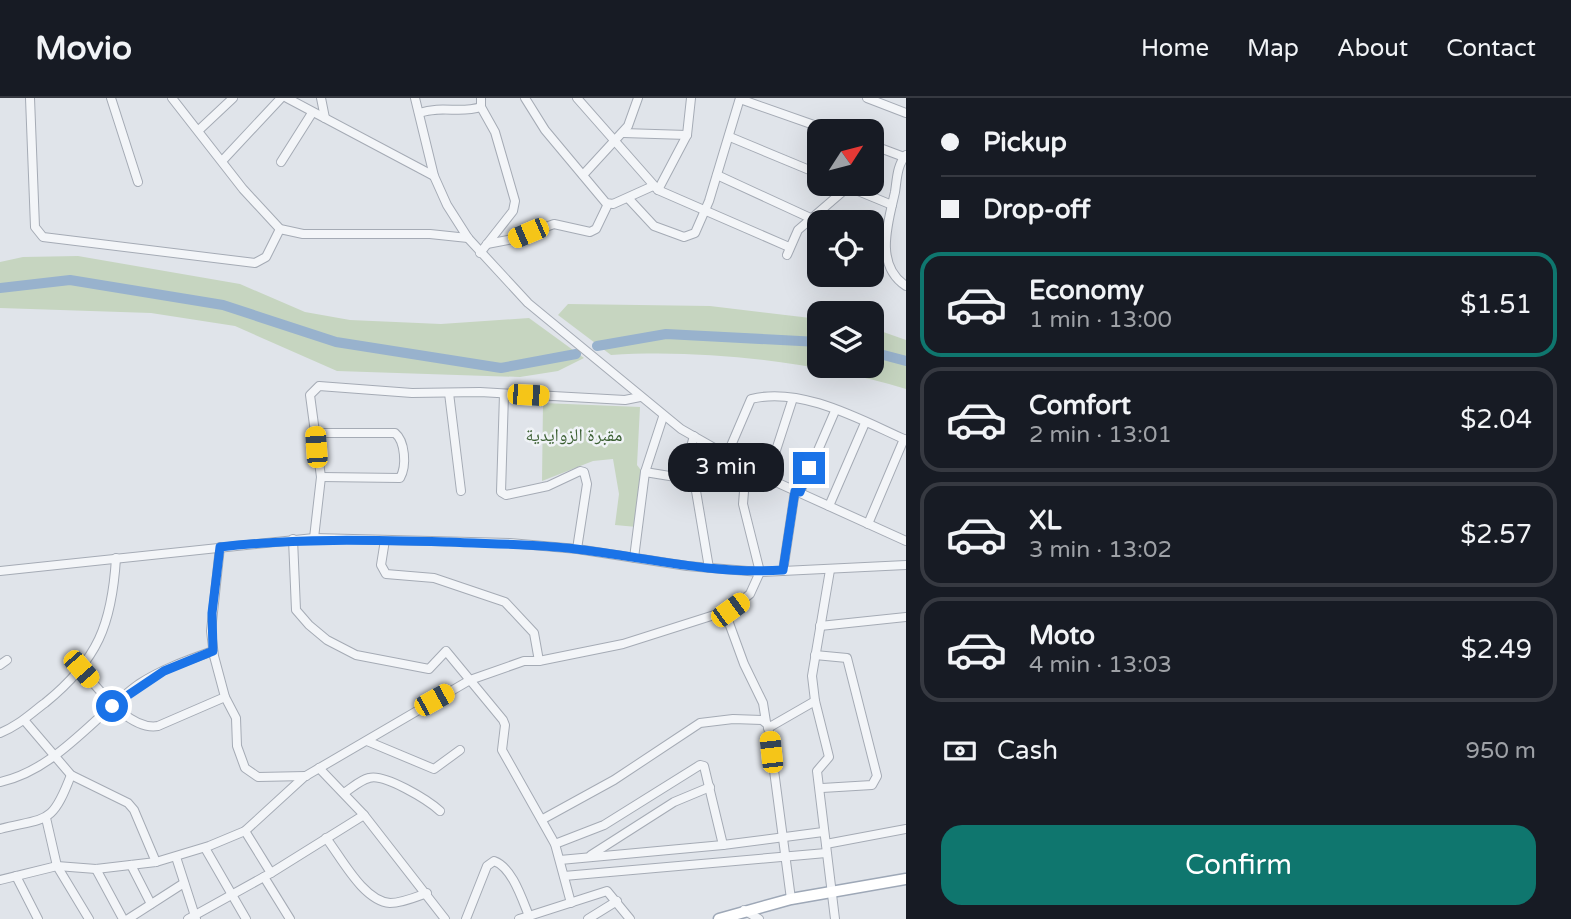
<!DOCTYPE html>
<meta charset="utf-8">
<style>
:root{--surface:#171b24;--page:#20242c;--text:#f1f3f6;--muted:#9ea1a6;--line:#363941;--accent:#0f766e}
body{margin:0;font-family:"Varela Round","Noto Naskh Arabic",sans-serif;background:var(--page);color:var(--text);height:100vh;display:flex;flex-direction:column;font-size:26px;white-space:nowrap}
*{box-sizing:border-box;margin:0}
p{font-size:23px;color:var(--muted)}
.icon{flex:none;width:38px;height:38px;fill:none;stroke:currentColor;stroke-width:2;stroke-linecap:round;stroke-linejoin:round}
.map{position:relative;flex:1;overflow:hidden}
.side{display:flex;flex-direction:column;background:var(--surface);width:665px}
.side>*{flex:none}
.guide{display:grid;align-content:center;height:154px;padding:0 35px;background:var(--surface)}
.needle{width:46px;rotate:54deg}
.fabs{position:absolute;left:807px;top:21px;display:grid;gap:14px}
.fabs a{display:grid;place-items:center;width:77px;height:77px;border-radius:14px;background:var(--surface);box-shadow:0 7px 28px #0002;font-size:35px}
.end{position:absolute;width:32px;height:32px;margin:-16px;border:9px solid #1a73e8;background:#fff;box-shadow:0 0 0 4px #fff}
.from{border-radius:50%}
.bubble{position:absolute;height:49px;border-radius:21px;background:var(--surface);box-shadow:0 7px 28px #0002;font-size:23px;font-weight:600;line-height:49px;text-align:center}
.car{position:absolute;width:21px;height:42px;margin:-21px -10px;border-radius:9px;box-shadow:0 0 5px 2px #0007;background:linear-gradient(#f5c518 24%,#345 0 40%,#f5c518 0 76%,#345 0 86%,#f5c518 0)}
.guide b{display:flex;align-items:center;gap:24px;height:66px;font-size:26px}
.guide b+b{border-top:2px solid var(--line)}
.guide i{width:18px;height:18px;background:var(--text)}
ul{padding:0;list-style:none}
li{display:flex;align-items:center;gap:21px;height:105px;margin:0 14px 10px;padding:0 21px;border:4px solid var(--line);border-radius:21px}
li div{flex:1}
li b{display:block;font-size:26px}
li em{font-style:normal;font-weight:600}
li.selected{border-color:var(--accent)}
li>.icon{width:63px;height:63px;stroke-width:1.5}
.pay{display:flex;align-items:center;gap:18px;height:77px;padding:0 35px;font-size:26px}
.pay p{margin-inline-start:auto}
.button{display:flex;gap:14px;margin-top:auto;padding:14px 35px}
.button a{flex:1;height:80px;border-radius:21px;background:var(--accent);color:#fff;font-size:28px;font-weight:600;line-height:80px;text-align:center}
header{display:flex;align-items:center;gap:42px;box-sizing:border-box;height:98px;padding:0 35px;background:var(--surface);border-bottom:2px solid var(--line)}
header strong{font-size:33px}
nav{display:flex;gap:38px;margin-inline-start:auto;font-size:24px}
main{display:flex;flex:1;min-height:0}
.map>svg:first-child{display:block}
</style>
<header>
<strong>Movio</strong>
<nav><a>Home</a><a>Map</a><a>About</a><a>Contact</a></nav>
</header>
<main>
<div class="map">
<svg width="906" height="821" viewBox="0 0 906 821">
<rect width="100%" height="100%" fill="#e0e4ea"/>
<!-- green -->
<g fill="#c6d5c0">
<path d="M78,158l162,28 65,28 45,8 91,4 88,-6 55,40 -26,13 -38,6 -183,-6 -102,-45 -84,-13 -151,-5v-46l23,-5z"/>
<path d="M568,206l142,2 109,13v47h53v-38l34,12v49c-90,-27 -200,-40 -295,-34l-53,-40z"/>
<path d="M543,305l97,4 -3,58 6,8 -6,54 -22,-2 4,-31 -6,-35 -20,2 -51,20z"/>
</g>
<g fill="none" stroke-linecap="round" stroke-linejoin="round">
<!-- river -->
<g stroke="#98b2cd" stroke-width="10">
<path d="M0,190l70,-8 153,25 113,37 165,26 75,-14"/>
<path d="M597,248l69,-12 153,8"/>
<path d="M872,254l34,9"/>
</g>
<!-- minor casing -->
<g stroke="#a5abb5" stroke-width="10">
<g id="minor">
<path d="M30,0l5,129 8,10 212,26 11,-6 14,-28"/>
<path d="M111,0l27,84"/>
<path d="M172,0l71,91 37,40 23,5h127l38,4"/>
<path d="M287,0l147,78"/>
<path d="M321,0l4,20"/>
<path d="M415,0l19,78 13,29 21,33 60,65 153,126 86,49 139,63"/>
<path d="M525,0l20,32 61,73 7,1 40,-18"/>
<path d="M577,0l81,92 131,57"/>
<path d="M867,0l39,15"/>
<path d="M740,1l91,32"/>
<path d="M419,15c25,-8 40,1 62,-6"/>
<path d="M200,31l33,-31"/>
<path d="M623,35l64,2"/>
<path d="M730,39l89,37"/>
<path d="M872,47l32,12"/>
<path d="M906,57c-9,10 -9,24 -11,37 -7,31 -21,73 11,94"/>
<path d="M223,62l58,-62"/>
<path d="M281,64l31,-49"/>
<path d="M583,77l45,-49 10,-28"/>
<path d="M717,77l102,47"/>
<path d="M841,86l51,21"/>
<path d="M658,92l29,-55 4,-37"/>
<path d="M628,100l26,28 30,11 11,-4 14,-32 31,-103"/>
<path d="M872,137l13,2"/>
<path d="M487,146l26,-5 41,-15 36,8 6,-3 12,-25"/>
<path d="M480,155l33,-42 2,-10 -20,-69 -14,-25v-9"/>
<path d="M787,157l11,-25 50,-43"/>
<path d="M449,295l12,98"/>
<path d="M504,296l-3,98 5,3 42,-9 32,-15 4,1 3,12 -10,65"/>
<path d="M315,335h80c10,8 12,33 5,45l-79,-1"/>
<path d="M727,357l24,-56c50,-13 110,21 155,41"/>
<path d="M645,374l43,7 7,6 14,83"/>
<path d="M682,380l12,-42"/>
<path d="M767,380l26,-80"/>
<path d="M800,394l35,-81"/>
<path d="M829,408l36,-83"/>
<path d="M868,426l36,-85"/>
<path d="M314,440l7,-61 -11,-82 9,-9 93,7 68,-1 145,8 15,-3"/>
<path d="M293,441l3,71 13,15 18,15 29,15 73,14 17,-18 57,69 2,5 -3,25 53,94 16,59"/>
<path d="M385,442l-4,25 5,9 48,4 71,24 29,31 5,28"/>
<path d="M634,460l11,-86 18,-55"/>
<path d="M830,472l-18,106 3,25 14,56 -12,14 18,148"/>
<path d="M0,473l314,-33 196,5 67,6 110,17 73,6 146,-7"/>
<path d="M783,473l12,-80"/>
<path d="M725,514l19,52 19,39 3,19"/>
<path d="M820,528l86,-9"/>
<path d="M815,557l32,3 30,118 -5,9 -50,3"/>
<path d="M0,567l7,-5"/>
<path d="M81,571c17,19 48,62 77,57l67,-29 -11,-41 -3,-25 9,-84"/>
<path d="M225,599l11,21 1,28 8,22 13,9 48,-1"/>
<path d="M24,622l47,55 57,28 6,7 22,52"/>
<path d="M768,630l47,-27"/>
<path d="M0,635c18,-7 30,-19 45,-30 53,-43 67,-79 71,-145"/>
<path d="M367,643l67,28 26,-19"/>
<path d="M319,670l45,47 81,104"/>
<path d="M0,684c56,-12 94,-66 139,-98 23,-15 49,-24 74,-33"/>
<path d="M344,695c8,-5 16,-13 25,-15 15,-5 59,22 71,33"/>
<path d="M46,720l11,48 32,53"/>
<path d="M543,721l71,-39 86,-57 33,-4 29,1 6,5 23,174"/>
<path d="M0,731c48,-12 52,-4 71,-54"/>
<path d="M245,733l26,42"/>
<path d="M326,740c15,19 37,63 64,65 12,0 26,-6 37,-10"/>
<path d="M555,746l49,-19 96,-60 4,1 19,79"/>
<path d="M826,746l80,-15"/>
<path d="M205,750l41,71"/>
<path d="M591,757l83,-53 36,-15"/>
<path d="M176,759l20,62"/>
<path d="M560,762l163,-15 100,-13"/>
<path d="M131,767l20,39"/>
<path d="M96,771l27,50"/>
<path d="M16,778l22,43"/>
<path d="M564,778l262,-23"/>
<path d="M264,779l26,42"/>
<path d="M0,782l57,-14 39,3 60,-7 53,-16 36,-15 59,-54 166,-97 54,-19h15l84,-17 107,-34 20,-16 10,-22 -17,-68 3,-38"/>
<path d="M744,812l15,9"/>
<path d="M529,818l78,-25 23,28"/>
<path d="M128,821l56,-36"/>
<path d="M188,821l83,-46 93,-58"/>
<path d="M466,821l21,-53 7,-5c18,6 28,38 35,55l-10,3"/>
<path d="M588,821l29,-18"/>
</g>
</g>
<!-- major casing -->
<g stroke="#9ea8b7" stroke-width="13">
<path id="major" d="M719,821l72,-20 115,-20"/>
</g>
<!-- minor -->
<use href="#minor" stroke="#f3f5f8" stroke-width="8"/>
<!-- major -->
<use href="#major" stroke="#fff" stroke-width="10"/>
</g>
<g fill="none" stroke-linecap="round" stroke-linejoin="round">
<!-- route -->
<path stroke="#1a73e8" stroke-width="9" d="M112,608l52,-35 49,-20 -1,-38 8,-66c77,-9 151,-7 229,-5 42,2 85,2 127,7 69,8 137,26 207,21l12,-79 5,1 9,-24"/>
</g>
<g text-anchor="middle" stroke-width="5" stroke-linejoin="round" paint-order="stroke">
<!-- park labels -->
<g font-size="18" fill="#3c6033" stroke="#f0f3f7">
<text x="574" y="343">مقبرة الزوايدية</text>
</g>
</g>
</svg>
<div class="fabs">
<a><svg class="needle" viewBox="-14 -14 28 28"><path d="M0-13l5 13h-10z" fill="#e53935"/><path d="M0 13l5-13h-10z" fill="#9ea1a6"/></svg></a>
<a><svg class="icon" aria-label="locate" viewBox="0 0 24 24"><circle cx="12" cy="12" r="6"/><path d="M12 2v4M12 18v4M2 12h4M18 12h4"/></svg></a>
<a><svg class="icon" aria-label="layers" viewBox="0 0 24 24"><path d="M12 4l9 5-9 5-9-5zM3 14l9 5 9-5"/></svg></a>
</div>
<i class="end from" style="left:112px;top:608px"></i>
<i class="end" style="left:809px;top:370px"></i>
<div class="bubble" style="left:668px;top:345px;width:116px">3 min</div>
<i class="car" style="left:528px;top:135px;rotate:247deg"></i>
<i class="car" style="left:528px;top:297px;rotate:93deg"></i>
<i class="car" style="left:316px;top:349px;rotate:356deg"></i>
<i class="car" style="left:730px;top:512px;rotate:54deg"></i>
<i class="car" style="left:81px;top:571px;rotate:139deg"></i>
<i class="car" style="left:434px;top:602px;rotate:61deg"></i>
<i class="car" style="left:771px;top:654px;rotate:354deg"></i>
</div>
<section class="side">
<div class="guide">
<b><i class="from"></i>Pickup</b>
<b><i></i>Drop-off</b>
</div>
<ul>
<li class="selected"><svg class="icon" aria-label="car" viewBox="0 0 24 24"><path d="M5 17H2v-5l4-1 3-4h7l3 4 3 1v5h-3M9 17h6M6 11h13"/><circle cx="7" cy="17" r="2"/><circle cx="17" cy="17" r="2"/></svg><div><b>Economy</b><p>1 min · 13:00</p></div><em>$1.51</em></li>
<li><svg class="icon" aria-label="car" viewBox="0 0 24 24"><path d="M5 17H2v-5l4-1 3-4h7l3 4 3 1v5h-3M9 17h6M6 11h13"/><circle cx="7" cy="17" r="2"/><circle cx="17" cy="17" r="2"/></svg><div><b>Comfort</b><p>2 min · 13:01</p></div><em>$2.04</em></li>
<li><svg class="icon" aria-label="car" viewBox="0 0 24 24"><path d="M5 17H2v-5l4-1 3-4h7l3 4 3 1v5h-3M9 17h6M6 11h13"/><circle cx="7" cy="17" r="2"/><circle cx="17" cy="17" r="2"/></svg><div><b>XL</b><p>3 min · 13:02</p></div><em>$2.57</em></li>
<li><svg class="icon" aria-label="car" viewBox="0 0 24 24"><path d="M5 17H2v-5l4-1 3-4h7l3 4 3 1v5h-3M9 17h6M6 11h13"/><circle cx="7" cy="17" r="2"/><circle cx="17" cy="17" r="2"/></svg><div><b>Moto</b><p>4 min · 13:03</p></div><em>$2.49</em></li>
</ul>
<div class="pay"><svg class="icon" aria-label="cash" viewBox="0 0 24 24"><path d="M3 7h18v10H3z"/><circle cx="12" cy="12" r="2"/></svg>Cash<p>950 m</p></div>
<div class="button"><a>Confirm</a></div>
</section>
</main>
